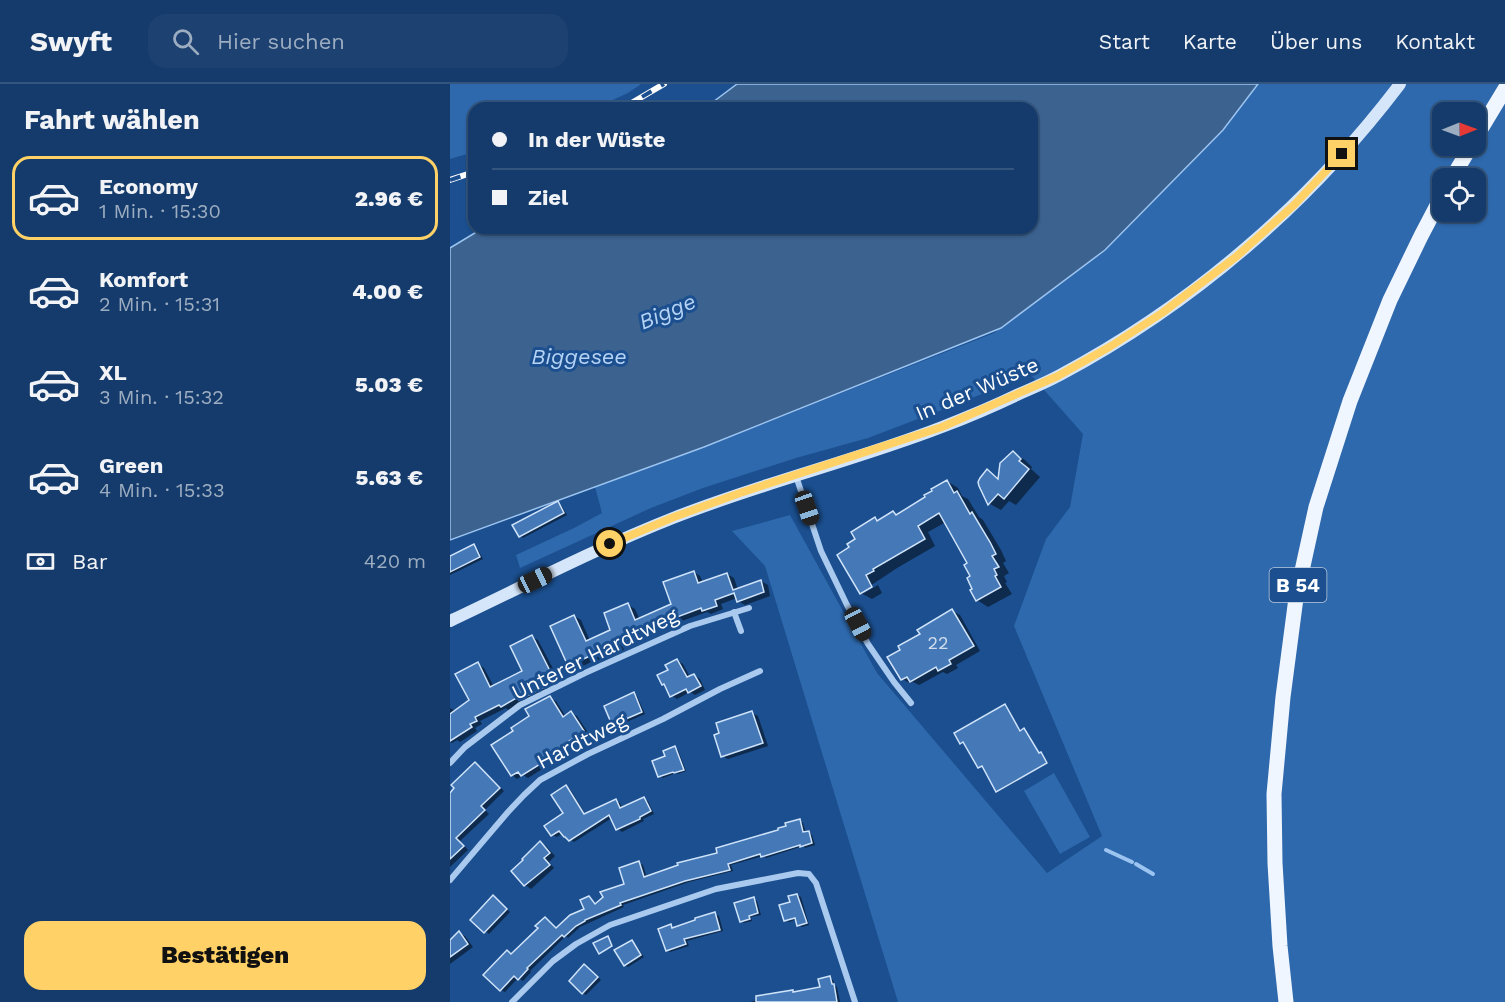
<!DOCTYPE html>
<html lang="de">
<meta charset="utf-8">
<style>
:root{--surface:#143b6b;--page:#1d4271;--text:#f1f3f6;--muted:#9dadc1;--line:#33557e;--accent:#ffd166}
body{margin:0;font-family:"Work Sans",sans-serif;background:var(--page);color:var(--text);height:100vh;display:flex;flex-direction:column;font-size:22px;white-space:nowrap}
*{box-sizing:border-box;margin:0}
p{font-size:20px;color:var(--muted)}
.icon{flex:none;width:33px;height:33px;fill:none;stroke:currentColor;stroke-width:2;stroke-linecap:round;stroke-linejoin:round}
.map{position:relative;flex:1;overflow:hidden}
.side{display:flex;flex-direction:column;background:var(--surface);width:450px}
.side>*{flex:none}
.banner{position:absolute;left:18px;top:18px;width:570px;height:132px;border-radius:18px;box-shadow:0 2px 4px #0004,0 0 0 2px var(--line);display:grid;align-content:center;height:132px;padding:0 24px;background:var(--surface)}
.needle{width:39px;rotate:89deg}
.controls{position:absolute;left:982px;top:18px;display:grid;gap:12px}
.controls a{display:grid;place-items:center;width:54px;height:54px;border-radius:12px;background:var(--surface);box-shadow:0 2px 4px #0004,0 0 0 2px var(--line);font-size:30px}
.end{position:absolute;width:27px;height:27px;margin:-14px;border:8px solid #ffd166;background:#111;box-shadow:0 0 0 3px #111}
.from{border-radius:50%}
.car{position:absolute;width:18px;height:36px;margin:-18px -9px;border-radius:8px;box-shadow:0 0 4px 2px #0007;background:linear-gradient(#222 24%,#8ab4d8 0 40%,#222 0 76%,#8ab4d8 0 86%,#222 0)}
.banner b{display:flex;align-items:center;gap:21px;height:57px;font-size:22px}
.banner b+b{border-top:2px solid var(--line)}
.banner i{width:15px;height:15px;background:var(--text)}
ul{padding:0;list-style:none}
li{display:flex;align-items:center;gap:18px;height:84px;margin:0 12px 9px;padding:0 12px;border:3px solid transparent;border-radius:18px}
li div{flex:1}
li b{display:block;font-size:22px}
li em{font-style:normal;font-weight:800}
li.on{border-color:var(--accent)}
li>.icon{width:54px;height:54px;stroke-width:1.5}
h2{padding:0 24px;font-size:27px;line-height:72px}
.pay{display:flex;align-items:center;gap:15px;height:66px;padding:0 24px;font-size:22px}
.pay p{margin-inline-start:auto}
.primary-button{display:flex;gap:12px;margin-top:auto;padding:12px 24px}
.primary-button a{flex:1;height:69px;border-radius:18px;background:var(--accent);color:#111;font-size:24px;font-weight:800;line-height:69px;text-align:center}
header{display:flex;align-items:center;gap:36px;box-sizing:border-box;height:84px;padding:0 30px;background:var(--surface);border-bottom:2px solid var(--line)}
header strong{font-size:28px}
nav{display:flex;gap:33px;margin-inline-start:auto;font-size:21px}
.search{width:420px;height:54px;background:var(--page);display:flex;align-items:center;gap:15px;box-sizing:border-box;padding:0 21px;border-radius:18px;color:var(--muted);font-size:22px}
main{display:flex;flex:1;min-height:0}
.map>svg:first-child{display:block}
</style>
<header>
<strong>Swyft</strong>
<div class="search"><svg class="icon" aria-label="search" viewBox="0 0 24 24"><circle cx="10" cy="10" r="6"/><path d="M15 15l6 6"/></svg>Hier suchen</div>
<nav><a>Start</a><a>Karte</a><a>Über uns</a><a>Kontakt</a></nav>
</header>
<main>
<section class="side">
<h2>Fahrt wählen</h2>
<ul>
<li class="on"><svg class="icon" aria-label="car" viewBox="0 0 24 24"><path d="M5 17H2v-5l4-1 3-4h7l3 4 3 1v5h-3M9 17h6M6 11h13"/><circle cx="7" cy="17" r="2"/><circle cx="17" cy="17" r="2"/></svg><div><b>Economy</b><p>1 Min. · 15:30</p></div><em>2.96 €</em></li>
<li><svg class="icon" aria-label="car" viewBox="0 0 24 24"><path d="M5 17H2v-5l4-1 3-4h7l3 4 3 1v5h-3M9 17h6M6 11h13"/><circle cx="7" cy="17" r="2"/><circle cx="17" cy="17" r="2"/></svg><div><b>Komfort</b><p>2 Min. · 15:31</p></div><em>4.00 €</em></li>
<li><svg class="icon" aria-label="car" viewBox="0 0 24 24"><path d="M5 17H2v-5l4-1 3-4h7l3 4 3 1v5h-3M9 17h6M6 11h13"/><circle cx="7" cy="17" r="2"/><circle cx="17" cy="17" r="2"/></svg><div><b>XL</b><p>3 Min. · 15:32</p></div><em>5.03 €</em></li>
<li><svg class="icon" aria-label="car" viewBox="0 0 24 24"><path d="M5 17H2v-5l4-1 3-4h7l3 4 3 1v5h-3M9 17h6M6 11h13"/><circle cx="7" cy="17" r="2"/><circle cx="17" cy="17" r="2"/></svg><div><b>Green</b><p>4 Min. · 15:33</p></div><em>5.63 €</em></li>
</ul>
<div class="pay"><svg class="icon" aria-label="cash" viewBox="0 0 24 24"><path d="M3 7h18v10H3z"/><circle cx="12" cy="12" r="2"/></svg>Bar<p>420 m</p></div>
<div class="primary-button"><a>Bestätigen</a></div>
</section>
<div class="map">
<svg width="1055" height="918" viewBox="0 0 1055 918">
<rect width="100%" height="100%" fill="#1b4f8f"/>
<!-- green -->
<g fill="#2e69ad" fill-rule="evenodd">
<path d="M0,0h191l-13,9 -33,15h-121v44l-24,7z"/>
<path d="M808,0h247v918h-607l-133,-436 -33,-35 58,-16 87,158 170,200 55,-37 -88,-210 32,-87 24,-32 13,-73 -53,-60 -70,29 -92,35 -72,20 -93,30 -52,20 -131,60 -4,-13 58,-27 28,-15 -7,-26 109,-40 290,-114 111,-83 118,-120zM993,28h33v34h-33zM993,94h33v34h-33z"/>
<path d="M604,689l36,64 -30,17 -36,-63z"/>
</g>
<!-- water -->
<path fill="#3c6290" stroke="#9cc4f0" stroke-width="1.5" d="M287,0h521l-35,46 -118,120 -104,78 -297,119 -254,93v-292l33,-20h549v-120h-327z"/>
<!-- shadow -->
<g fill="#0007">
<path d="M563,369l12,7 7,7 -1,2 9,8 -24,28 -7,-4 -8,9 -11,-6 -10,-19 7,-14 13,7z"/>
<path d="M497,397l11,7 4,8 6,3 11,18 4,3 18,30 5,11 -3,2 6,10 -5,3 3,6 -2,1 7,11 -24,13 -11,-7 -4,-10 -4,-26 -23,-42 -18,10 7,14 -38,22 -33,22v3l14,-8 4,8 -10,6 -11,-6 -10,-45 6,-9 18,-20 4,2 14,-8 5,3 29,-19z"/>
<path d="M108,419l3,2 6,10 -44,23 -3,-2z"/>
<path d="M24,462l3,2 6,11 -33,16v-17z"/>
<path d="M244,488l6,4 3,7 24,-9 7,4 4,12 23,-9 7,4 2,11 -25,9 -7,-4 -1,-3 -16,6 2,5 -12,5 -4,-2 -28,10 -40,16 1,2 -17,7 1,3 -25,10 -2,-1 -20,10 -7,-4 4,-49 7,4 9,21 22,-11 16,-25 7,4 5,11 33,-15z"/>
<path d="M502,527l8,4 20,36 -24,14 2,3 -11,6 -4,-2 -24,13 -6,-3 -3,1 -8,-4v-28z"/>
<path d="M82,553l6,3 20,38 -12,6 4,7 -26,10 -16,9 -2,-2 -26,13 2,3 -7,4 2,3 -17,11 -3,-2 -5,3 -2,-1v-34l6,3 15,-10 7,-37 6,4 10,19 30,-15z"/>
<path d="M227,576l6,4 7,13 4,-2 6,4 5,11 -10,5 -5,-3 -13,7 -6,-4 -4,-9 -4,-2 7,-13z"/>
<path d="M184,610l3,2 8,18 -28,12 -4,-2z"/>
<path d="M100,614l6,3 10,16 5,-4 6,3 12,18 -44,30 2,2 -19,12 -5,-3 -6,4 -5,-4 3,-44z"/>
<path d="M302,629l6,3 10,30 -40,13 -6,-3z"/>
<path d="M574,646l16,25h3l5,8 -49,28 -15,-24 -19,-25 -4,1 -5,-9 64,-2z"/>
<path d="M225,664l3,2 8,21 -8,3 -2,-1 -13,5 -4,-2 8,-19z"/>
<path d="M25,680l5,3 24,24 -19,19 4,4 -29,27 8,9 -18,17v-72z"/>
<path d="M116,703l4,2 16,26 30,-14 4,2 3,6 21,-10 4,2 6,13 -11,5 1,2 -22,11 -4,-3 -6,-11 -38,24 -9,-6 -2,-3 -6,4 -5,-2 14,-21z"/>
<path d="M350,737l3,2 3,10 3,-1 3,3 3,10 -10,3 -2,-2 -37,12 -3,-2 -32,9 2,6 -44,11 -66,23 1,2 -44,20 -12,11 -2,-2 -36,35 1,1 -8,9 -5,-3 -13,14 -4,-2 15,-30 24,-32 5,-10 12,11 29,-19 2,-12 8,7 30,-20 13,-22 4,2 4,13 133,-47z"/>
<path d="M90,759l6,3 9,10 -6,6 5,6 -23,21 -6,-4 -12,-14z"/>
<path d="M347,811l4,2 8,28 -7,2 -4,-2 -1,-6 -8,3 -4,-2 7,-17z"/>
<path d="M47,815l13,13 -21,22 -17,-14z"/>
<path d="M304,815l3,2 4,14 -10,2 1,4 -8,2 -3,-2z"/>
<path d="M265,830l4,2 4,15 -36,10 2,5 -19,6 -3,-2 3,-24 5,2z"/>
<path d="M9,849l6,3 8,11 -23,17v-22z"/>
<path d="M182,858l3,2 9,13 -16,10 -3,-2z"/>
<path d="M138,884l13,12 -15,15 -3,-2z"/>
<path d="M380,894l3,2 2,6 2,1 3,15h-90l43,-11 3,2 26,-5z"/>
</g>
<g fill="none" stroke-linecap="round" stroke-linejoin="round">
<!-- stream -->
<g stroke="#9cc4f0" stroke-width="4">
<path d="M656,766l26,12"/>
<path d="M686,780l17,10"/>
</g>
</g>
<!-- building -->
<g fill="#4478b7" stroke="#cfe3fa" stroke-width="1.5">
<path d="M563,367l8,8 -2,2 10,8 -25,30 -6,-5 -10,11 -9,-19 -1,-4 2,-4 7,-9 11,10 2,-16z"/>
<path d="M497,396l7,13 3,-2 13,23 2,-2 18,30 6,12 -4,2 7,11 -5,2 3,6 -2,1 6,11 -25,14 -6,-11 2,-1 -5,-11 3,-2 -6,-11 3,-2 -28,-50 -21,13 7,13 -52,30 1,2 -8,4 6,12 -12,7 -23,-39 12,-8 -2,-3 8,-5 -4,-7 24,-15 2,4 16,-10 3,4 29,-18 -1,-2 8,-4 -1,-2z"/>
<path d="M108,417l6,12 -45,24 -7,-12z"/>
<path d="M24,460l6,13 -30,15v-16z"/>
<path d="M244,487l4,12 29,-10 6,17 28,-10 3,12 -27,10 -3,-9 -19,7 2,6 -15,5 -1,-3 -29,11 -1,-1 -38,16 1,2 -17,8 1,3 -27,10 -1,-1 -22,10 -18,-40 24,-11 12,26 24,-11 -6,-17 24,-10 7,17 36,-16 -8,-22z"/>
<path d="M502,525l22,37 -25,14 2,4 -13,7 -2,-4 -26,15 -3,-5 -6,3 -14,-23 13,-7 -2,-4 22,-12 -3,-4z"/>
<path d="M82,551l20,40 -11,5 4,7 -26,13 -1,-3 -17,10 -2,-2 -24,12 2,4 -7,3 2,3 -22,14v-27l19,-14 -14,-26 23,-12 12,25 32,-16 -12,-25z"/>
<path d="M227,575l10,18 7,-3 7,12 -13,7 -2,-4 -16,8 -6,-13 -2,1 -5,-10 11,-5 -3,-5z"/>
<path d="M184,608l8,20 -30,13 -8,-19z"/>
<path d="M100,612l13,21 8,-6 13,20 -43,29 1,3 -21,13 -3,-4 -7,4 -20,-31 22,-14 -2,-3 18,-12 -4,-7z"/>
<path d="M555,620l15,27 4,-3 15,25 2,-1 6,11 -51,29 -14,-26 -4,2 -15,-26 -3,2 -6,-11z"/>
<path d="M302,627l11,32 -42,14 -7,-22 5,-2 -3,-10z"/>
<path d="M225,662l9,24 -10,3 -1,-1 -15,5 -6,-16 13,-5 -2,-5z"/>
<path d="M25,678l25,26 -19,18 4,4 -29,28 8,8 -14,13v-66l4,-5 -3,-3z"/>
<path d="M116,701l18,29 32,-15 4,9 24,-11 7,14 -11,6v2l-24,11 -7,-15 -40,26 -4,-4h-1l-5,-6 -8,5 -7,-10 19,-13 -12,-18z"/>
<path d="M350,735l3,13 6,-1 3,12 -12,4v-2l-39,12 -1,-3 -32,10 2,6 -45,11 -65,22 1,2 -36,15v1l-9,5 -12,11 -2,-2 -35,33 1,1 -10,11 -4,-4 -14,15 -17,-16 24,-25 4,4 27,-26 -3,-2 10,-9 11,11 14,-13 14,-6 -4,-9 9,-4 6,8 8,-7 -3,-5 24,-8 -5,-16 20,-7 5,16 34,-12 -1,-2 40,-10 -1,-5 62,-18v-2l8,-2 -1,-3z"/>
<path d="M90,757l10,12 -6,5 6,7 -26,21 -13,-15 12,-11 -1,-1z"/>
<path d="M347,810l10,29 -10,3 -2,-8 -11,3 -5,-16 11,-3 -2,-6z"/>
<path d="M43,811l14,14 -23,24 -14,-13z"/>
<path d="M304,813l4,16 -9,3 1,3 -10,3 -6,-19z"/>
<path d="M265,828l5,18 -36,9 2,5 -20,7 -8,-22 13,-5 1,4 23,-8v-2z"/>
<path d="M9,847l9,13 -18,13v-17z"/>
<path d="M158,852l4,10 -13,8 -6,-11z"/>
<path d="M182,856l9,15 -17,11 -10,-16z"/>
<path d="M134,880l14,13 -16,17 -13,-13z"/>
<path d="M380,892l2,8h2l3,18h-81v-6l37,-6v2l27,-5 -2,-8z"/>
</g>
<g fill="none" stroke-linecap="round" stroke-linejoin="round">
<!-- minor -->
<g stroke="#a9c9ee" stroke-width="6">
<path d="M346,392l25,75 26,54 21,39 26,38 17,21"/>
<path d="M284,528l7,19"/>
<path d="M0,679l15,-16 55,-42 65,-32 105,-47 59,-18"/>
<path d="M0,796l58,-68 16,-17 16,-15 48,-26 75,-35 57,-30 40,-18"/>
<path d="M62,918l41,-41 23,-17 34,-19 106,-36 82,-16 11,1 7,9 39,119"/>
</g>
<!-- secondary -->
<path stroke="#d6e6fa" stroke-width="12" d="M0,537c74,-35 147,-73 223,-103 88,-35 181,-57 269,-91 26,-10 52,-21 77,-33 14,-6 28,-12 41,-19 133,-71 249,-171 340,-291"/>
<!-- primary -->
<g stroke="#f0f6ff" stroke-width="15">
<path d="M1026,53l29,-48"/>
<path d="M1002,94l19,-32"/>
<path d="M836,918l-6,-56 -5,-83 -1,-69 9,-97 13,-99 20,-91 34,-106 40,-101 31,-64 22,-42"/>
</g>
<!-- rail casing -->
<g stroke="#fff" stroke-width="6">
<g id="rail">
<path d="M173,24l41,-24"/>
<path d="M0,96l24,-8"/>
</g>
</g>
<!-- rail -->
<use href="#rail" stroke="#1b4f8f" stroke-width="4" stroke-dasharray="11" stroke-linecap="butt"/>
</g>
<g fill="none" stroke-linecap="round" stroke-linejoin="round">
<!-- route -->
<path stroke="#ffd166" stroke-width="8" d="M160,460l64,-27 66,-24 202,-66 116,-51 53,-30 51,-33 75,-57 57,-51 48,-51"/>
</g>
<g text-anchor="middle" stroke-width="6" stroke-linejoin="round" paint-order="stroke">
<!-- number labels -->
<g font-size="18" fill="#d0dded">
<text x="488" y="565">22</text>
</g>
<!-- shield labels -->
<rect fill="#1b4f8f" stroke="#bbcadd" stroke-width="1.5" x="819.5" y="484" width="57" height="34" rx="4.5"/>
<g font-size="20" font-weight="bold" fill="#fff">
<text x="848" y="508">B 54</text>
</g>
<!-- street labels -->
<g font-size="21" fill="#fff" stroke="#1b4f8f">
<text transform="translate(527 305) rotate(-23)" y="7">In der Wüste</text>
<text transform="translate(145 570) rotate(-26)" y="7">Unterer Hardtweg</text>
<text transform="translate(132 657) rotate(-27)" y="7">Hardtweg</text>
</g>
<!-- water labels -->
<g font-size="22" font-style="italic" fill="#b5d3f5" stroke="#1b4f8f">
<text transform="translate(217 227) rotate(-23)" y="8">Bigge</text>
<text x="129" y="280">Biggesee</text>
</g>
</g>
</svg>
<div class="controls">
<a><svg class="needle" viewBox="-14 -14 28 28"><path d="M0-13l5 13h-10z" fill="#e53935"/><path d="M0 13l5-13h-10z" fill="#9dadc1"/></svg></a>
<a><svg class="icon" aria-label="locate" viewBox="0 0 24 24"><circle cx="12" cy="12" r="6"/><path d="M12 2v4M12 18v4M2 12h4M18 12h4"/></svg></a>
</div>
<i class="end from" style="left:160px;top:460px"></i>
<i class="end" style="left:892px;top:70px"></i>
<i class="car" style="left:357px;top:424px;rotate:161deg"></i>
<i class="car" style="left:85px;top:496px;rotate:65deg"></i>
<i class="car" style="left:408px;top:540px;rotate:152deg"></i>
<div class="banner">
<b><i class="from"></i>In der Wüste</b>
<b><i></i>Ziel</b>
</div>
</div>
</main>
